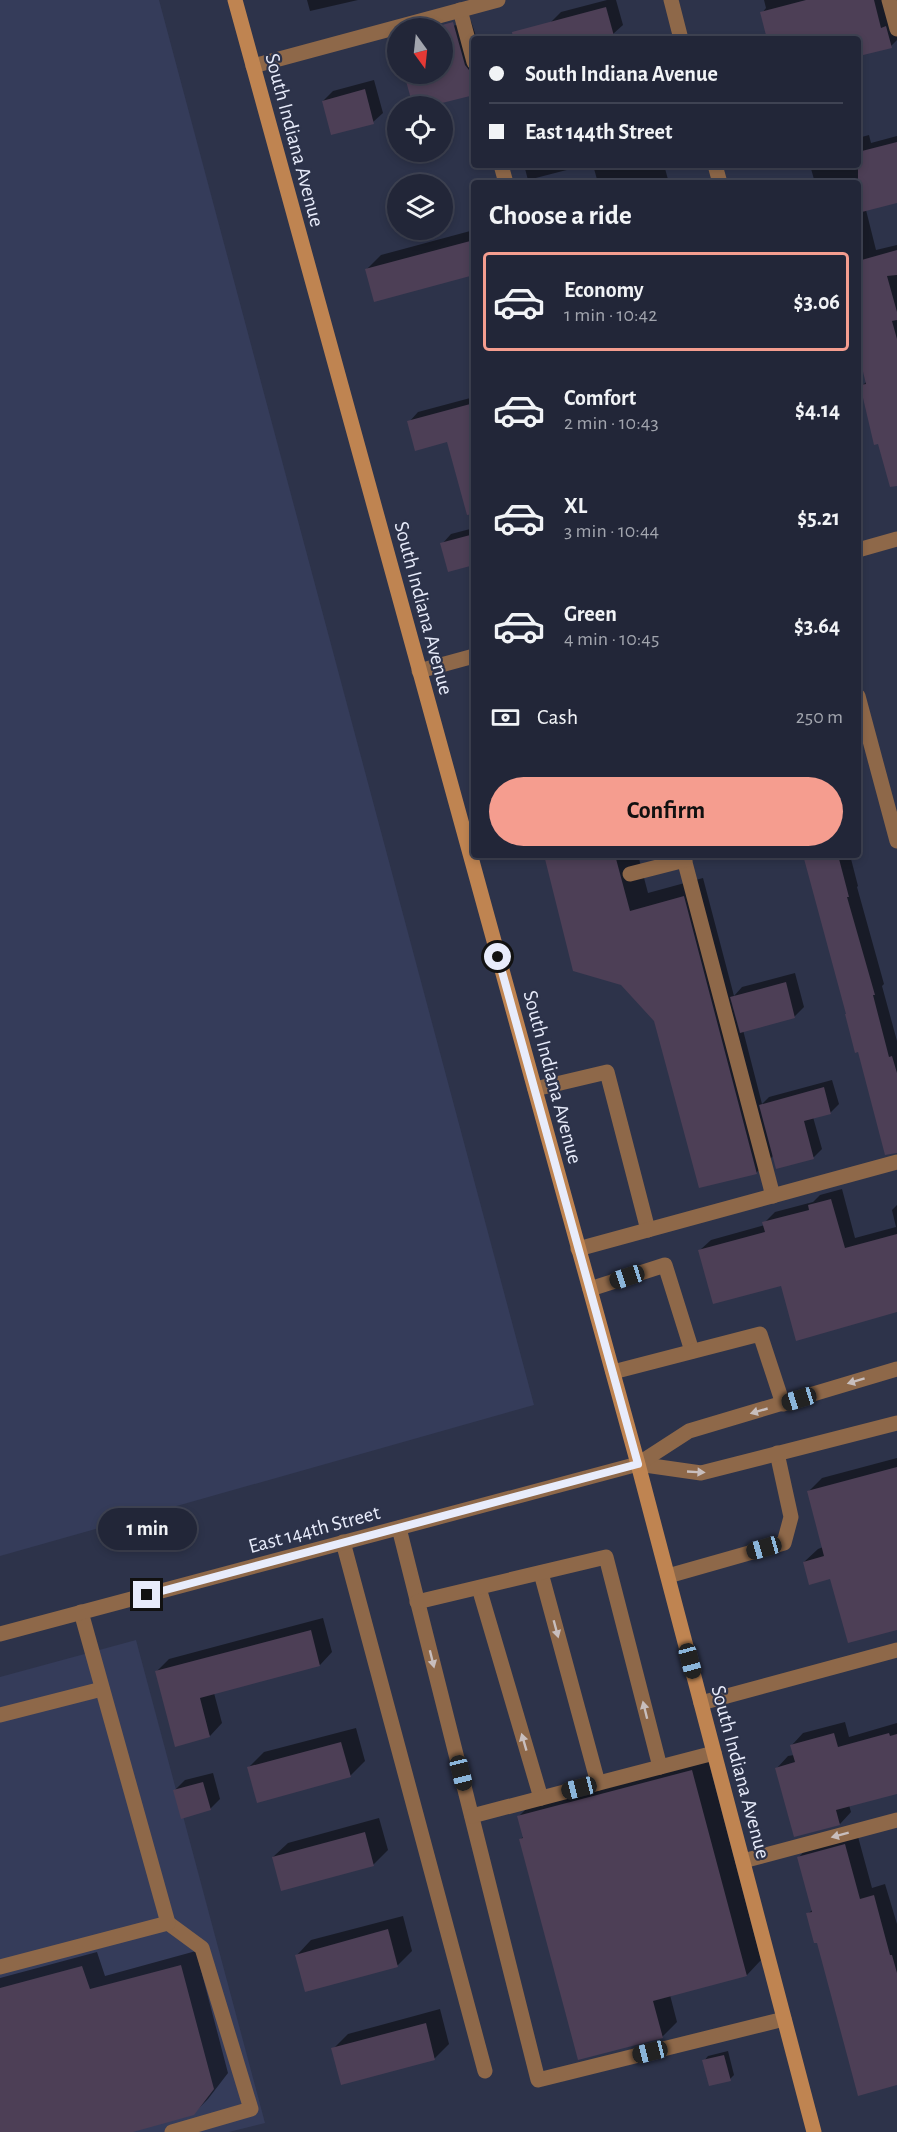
<!DOCTYPE html>
<meta charset="utf-8">
<style>
:root{--surface:#222638;--page:#2a2e40;--text:#f1f3f6;--muted:#a2a5ae;--line:#3f4353;--accent:#f59d8f}
body{margin:0;font-family:"Alegreya Sans",sans-serif;background:var(--page);color:var(--text);height:100vh;display:flex;flex-direction:column;font-size:22px;white-space:nowrap}
*{box-sizing:border-box;margin:0}
p{font-size:20px;color:var(--muted)}
.icon{flex:none;width:33px;height:33px;fill:none;stroke:currentColor;stroke-width:2;stroke-linecap:round;stroke-linejoin:round}
.map{position:relative;flex:1;overflow:hidden}
.panel{position:absolute;left:471px;top:180px;width:390px;height:678px;display:flex;flex-direction:column;background:var(--surface);border-radius:6px;box-shadow:0 3px 9px #0003,0 0 0 2px var(--line)}
.panel>*{flex:none}
.hud{position:absolute;left:471px;top:36px;width:390px;height:132px;border-radius:6px;box-shadow:0 3px 9px #0003,0 0 0 2px var(--line);display:grid;align-content:center;height:132px;padding:0 18px;background:var(--surface)}
.needle{width:39px;rotate:165deg}
.tools{position:absolute;left:387px;top:18px;display:grid;gap:12px}
.tools a{display:grid;place-items:center;width:66px;height:66px;border-radius:50%;background:var(--surface);box-shadow:0 3px 9px #0003,0 0 0 2px var(--line);font-size:30px}
.end{position:absolute;width:27px;height:27px;margin:-14px;border:8px solid #e8ecfb;background:#111;box-shadow:0 0 0 3px #111}
.from{border-radius:50%}
.bubble{position:absolute;height:42px;border-radius:21px;background:var(--surface);box-shadow:0 3px 9px #0003,0 0 0 2px var(--line);font-size:20px;font-weight:700;line-height:42px;text-align:center}
.car{position:absolute;width:18px;height:36px;margin:-18px -9px;border-radius:8px;box-shadow:0 0 4px 2px #0007;background:linear-gradient(#222 24%,#8ab4d8 0 40%,#222 0 76%,#8ab4d8 0 86%,#222 0)}
.hud b{display:flex;align-items:center;gap:21px;height:57px;font-size:22px}
.hud b+b{border-top:2px solid var(--line)}
.hud i{width:15px;height:15px;background:var(--text)}
ul{padding:0;list-style:none}
li{display:flex;align-items:center;gap:18px;height:99px;margin:0 12px 9px;padding:0 6px;border:3px solid transparent;border-radius:6px}
li div{flex:1}
li b{display:block;font-size:22px}
li em{font-style:normal;font-weight:700}
li.selected{border-color:var(--accent)}
li>.icon{width:54px;height:54px;stroke-width:1.5}
h2{padding:0 18px;font-size:27px;line-height:72px}
.pay{display:flex;align-items:center;gap:15px;height:66px;padding:0 18px;font-size:22px}
.pay p{margin-inline-start:auto}
.button{display:flex;gap:12px;margin-top:auto;padding:12px 18px}
.button a{flex:1;height:69px;border-radius:36px;background:var(--accent);color:#111;font-size:24px;font-weight:700;line-height:69px;text-align:center}
.map>svg:first-child{display:block}
</style>
<div class="map">
<svg width="897" height="2132" viewBox="0 0 897 2132">
<rect width="100%" height="100%" fill="#2d334a"/>
<!-- built -->
<g fill="#353c5a">
<path d="M0,0h159l375,1405 -534,151z"/>
<path d="M136,1640l129,483 -36,9h-229v-455z"/>
</g>
<!-- shadow -->
<g fill="#0007">
<path d="M307,0h51l-48,11z"/>
<path d="M607,0h9l7,25 -10,9 -17,5h-41l-4,-17 10,-10z"/>
<path d="M764,0h126l7,27v13l-6,6 -33,9v-16h-90l-6,-26 4,-5z"/>
<path d="M471,21l6,18h-3v54l-50,13h-10l-8,-32h36v-45z"/>
<path d="M374,80l9,33 -10,9 -50,-21 10,-10z"/>
<path d="M869,135l2,8 26,-7v65l-31,9 10,40 21,-5v234l-35,-93 5,-5 -9,-35v-163h-43l-5,-18h48v-27z"/>
<path d="M524,165h62l-58,15z"/>
<path d="M593,165h71l5,18h-71z"/>
<path d="M474,230v44l-107,-5 14,-14z"/>
<path d="M474,397v100l-26,-57 -39,-18 9,-10z"/>
<path d="M474,528v35l-32,-19 9,-10z"/>
<path d="M545,855h93l10,38 55,-15 31,118 8,-9 53,-14 9,34 -10,10 -51,13 19,74 7,-7 63,-17 7,24 -9,9 -17,4 9,32 -8,8 -40,-2 -18,18z"/>
<path d="M784,855h66l8,31 -1,1 27,97 -2,2 15,55v101l-93,-286 -18,4z"/>
<path d="M842,1189l13,49 41,-11 -4,-17 5,-5v106l-114,-27 -83,-34 11,-10 54,-15 -1,-2 11,-11 38,-10 7,-7z"/>
<path d="M897,1458v171l-66,-52 -27,-15 14,-13 5,-2 -15,-55 14,-14z"/>
<path d="M323,1618l9,34 -12,13 -106,28 8,30 -12,13 -54,-64 13,-13z"/>
<path d="M845,1722l4,15 48,-14v70l-48,12 2,7 -11,12 -63,-56 11,-12 6,-1 -2,-10 11,-12z"/>
<path d="M356,1728l9,33 -15,15 -101,-9 15,-15z"/>
<path d="M707,1756l54,204 -14,15 -77,20 7,27 -15,15 -142,-197 4,-4 -6,-19 15,-15z"/>
<path d="M213,1773l7,26 -10,10 -35,-19 10,-10z"/>
<path d="M379,1818l9,32 -15,15 -100,-8 15,-14z"/>
<path d="M857,1833l15,55 13,-4 12,40v160l-79,-143 -10,-27 5,-5 -14,-52 11,-12z"/>
<path d="M403,1916l9,35 -14,14 -92,25 -9,-35 14,-15z"/>
<path d="M196,1951l32,122 -20,26 -15,15 -67,18h-126v-154l97,-26 8,24z"/>
<path d="M440,2009l9,35 -14,14 -93,25 -9,-34 15,-15z"/>
<path d="M728,2051l6,24 -4,4 -26,-18 4,-5z"/>
</g>
<!-- building -->
<g fill="#4d3f56">
<path d="M806,0h68l7,28 5,-2 6,22 -33,8 -1,-17h-91l-7,-27z"/>
<path d="M606,7l8,29 -12,3h-89l-1,-7z"/>
<path d="M453,22l12,43 4,5 5,25 -44,11h-17l-9,-32h38v-49z"/>
<path d="M365,89l9,35 -43,11 -9,-34z"/>
<path d="M897,142v61l-39,10v-61z"/>
<path d="M474,240v35l-100,27 -9,-33z"/>
<path d="M897,250v25l-10,1 10,36v8l-5,1 5,18v147l-7,1 -12,-43 -4,1 -14,-60 6,-1 -8,-33v-90z"/>
<path d="M474,403v111l-7,1 -20,-73 -32,9 -8,-30z"/>
<path d="M474,534v31l-26,7 -8,-29z"/>
<path d="M544,855h71l15,56 54,-15 73,278 -58,14 -45,-167 -33,-36 -48,-14z"/>
<path d="M803,855h35l11,42h-2l28,98h-2l16,62 3,-1 5,17v80l-12,2 -27,-103 -3,1 -10,-39h1z"/>
<path d="M786,982l9,36 -55,15 -10,-36z"/>
<path d="M824,1087l7,27 -27,7 10,38 -38,10 -17,-64z"/>
<path d="M831,1199l14,49 52,-14v78l-101,29 -15,-55 -68,18 -15,-54 67,-18 -3,-10 47,-12 -1,-5z"/>
<path d="M897,1467v163l-49,13 -18,-64 -21,6 -6,-23 21,-6 -17,-65z"/>
<path d="M311,1630l9,36 -120,32 10,39 -35,10 -20,-76z"/>
<path d="M834,1733l4,14 51,-14 1,3 7,-2v60l-61,16 4,15 -46,12 -19,-69 20,-6 -5,-17z"/>
<path d="M341,1742l10,35 -94,26 -10,-36z"/>
<path d="M692,1770l55,206 -94,25 10,37 -85,22 -59,-221 4,-1 -6,-22z"/>
<path d="M203,1782l8,28 -30,9 -8,-29z"/>
<path d="M365,1832l9,34 -93,25 -9,-34z"/>
<path d="M845,1844l15,55 14,-4 16,60h2l5,18v112l-39,11 -41,-153h-3l-8,-30 6,-1 -15,-55z"/>
<path d="M388,1929l10,38 -93,25 -10,-37z"/>
<path d="M181,1965l33,124 -20,26 -61,17h-133v-144l82,-22 8,23z"/>
<path d="M426,2023l9,37 -94,25 -10,-37z"/>
<path d="M724,2055l7,26 -22,5 -7,-26z"/>
</g>
<g fill="none" stroke-linecap="round" stroke-linejoin="round">
<!-- service -->
<g stroke="#8e6849" stroke-width="15">
<path d="M889,0l8,29"/>
<path d="M460,10l14,52"/>
<path d="M253,66l245,-66"/>
<path d="M501,165l5,18"/>
<path d="M683,855l90,341"/>
<path d="M630,874l55,-14"/>
<path d="M535,1089l72,-17 41,158"/>
<path d="M578,1249l319,-87"/>
<path d="M590,1289l75,-24 27,86"/>
<path d="M613,1372l147,-38 23,70"/>
<path d="M399,1528l139,552 246,-61"/>
<path d="M343,1542l142,529"/>
<path d="M541,1573l57,210"/>
<path d="M668,1576l116,-33 7,-26 -14,-64"/>
<path d="M479,1588l62,210"/>
<path d="M417,1602l189,-45 54,210"/>
<path d="M701,1703l196,-53"/>
<path d="M0,1715l102,-26"/>
<path d="M472,1816l242,-63"/>
<path d="M743,1861l154,-41"/>
<path d="M168,1923l34,25 49,161 -79,23"/>
<path d="M0,1967l168,-44 -87,-311"/>
</g>
<!-- minor -->
<g stroke="#8e6849" stroke-width="15">
<path d="M671,0l10,39"/>
<path d="M715,165l5,18"/>
<path d="M858,550l39,-11"/>
<path d="M419,671l55,-15"/>
<path d="M858,696l39,145"/>
</g>
<!-- tertiary -->
<g stroke="#8e6849" stroke-width="15">
<path d="M638,1464l63,9 196,-50"/>
<path d="M0,1634l638,-170 51,-33 208,-62"/>
</g>
<!-- secondary -->
<path stroke="#bf8451" stroke-width="15" d="M235,0l403,1464 176,668"/>
</g>
<!-- one-way arrows -->
<defs><path id="oneway-solid" d="M-6-.8H1V-3.2L6.5 0L1 3.2V.8H-6Z" transform="scale(1.5)"/></defs>
<g fill="#c8bebd">
<use href="#oneway-solid" transform="translate(856 1381) rotate(163)"/>
<use href="#oneway-solid" transform="translate(759 1411) rotate(164)"/>
<use href="#oneway-solid" transform="translate(696 1472) rotate(3)"/>
<use href="#oneway-solid" transform="translate(556 1629) rotate(75)"/>
<use href="#oneway-solid" transform="translate(432 1659) rotate(76)"/>
<use href="#oneway-solid" transform="translate(645 1710) rotate(-104)"/>
<use href="#oneway-solid" transform="translate(524 1742) rotate(-106)"/>
<use href="#oneway-solid" transform="translate(840 1835) rotate(165)"/>
</g>
<g fill="none" stroke-linecap="round" stroke-linejoin="round">
<!-- route -->
<path stroke="#e8ecfb" stroke-width="8" d="M147,1595l491,-131 -140,-507"/>
</g>
<g text-anchor="middle" stroke-width="4.5" stroke-linejoin="round" paint-order="stroke">
<!-- street labels -->
<g font-size="21" fill="#e8ecfb" stroke="#2d334a">
<text transform="translate(295 140) rotate(75)" y="7">South Indiana Avenue</text>
<text transform="translate(424 608) rotate(75)" y="7">South Indiana Avenue</text>
<text transform="translate(553 1077) rotate(75)" y="7">South Indiana Avenue</text>
<text transform="translate(314 1529) rotate(-15)" y="7">East 144th Street</text>
<text transform="translate(741 1772) rotate(75)" y="7">South Indiana Avenue</text>
</g>
</g>
</svg>
<div class="tools">
<a><svg class="needle" viewBox="-14 -14 28 28"><path d="M0-13l5 13h-10z" fill="#e53935"/><path d="M0 13l5-13h-10z" fill="#a2a5ae"/></svg></a>
<a><svg class="icon" aria-label="locate" viewBox="0 0 24 24"><circle cx="12" cy="12" r="6"/><path d="M12 2v4M12 18v4M2 12h4M18 12h4"/></svg></a>
<a><svg class="icon" aria-label="layers" viewBox="0 0 24 24"><path d="M12 4l9 5-9 5-9-5zM3 14l9 5 9-5"/></svg></a>
</div>
<i class="end from" style="left:498px;top:957px"></i>
<i class="end" style="left:147px;top:1595px"></i>
<div class="bubble" style="left:98px;top:1508px;width:99px">1 min</div>
<i class="car" style="left:627px;top:1277px;rotate:252deg"></i>
<i class="car" style="left:799px;top:1399px;rotate:253deg"></i>
<i class="car" style="left:764px;top:1548px;rotate:254deg"></i>
<i class="car" style="left:690px;top:1661px;rotate:165deg"></i>
<i class="car" style="left:461px;top:1773px;rotate:166deg"></i>
<i class="car" style="left:579px;top:1788px;rotate:256deg"></i>
<i class="car" style="left:650px;top:2052px;rotate:256deg"></i>
<div class="hud">
<b><i class="from"></i>South Indiana Avenue</b>
<b><i></i>East 144th Street</b>
</div>
<section class="panel">
<h2>Choose a ride</h2>
<ul>
<li class="selected"><svg class="icon" aria-label="car" viewBox="0 0 24 24"><path d="M5 17H2v-5l4-1 3-4h7l3 4 3 1v5h-3M9 17h6M6 11h13"/><circle cx="7" cy="17" r="2"/><circle cx="17" cy="17" r="2"/></svg><div><b>Economy</b><p>1 min · 10:42</p></div><em>$3.06</em></li>
<li><svg class="icon" aria-label="car" viewBox="0 0 24 24"><path d="M5 17H2v-5l4-1 3-4h7l3 4 3 1v5h-3M9 17h6M6 11h13"/><circle cx="7" cy="17" r="2"/><circle cx="17" cy="17" r="2"/></svg><div><b>Comfort</b><p>2 min · 10:43</p></div><em>$4.14</em></li>
<li><svg class="icon" aria-label="car" viewBox="0 0 24 24"><path d="M5 17H2v-5l4-1 3-4h7l3 4 3 1v5h-3M9 17h6M6 11h13"/><circle cx="7" cy="17" r="2"/><circle cx="17" cy="17" r="2"/></svg><div><b>XL</b><p>3 min · 10:44</p></div><em>$5.21</em></li>
<li><svg class="icon" aria-label="car" viewBox="0 0 24 24"><path d="M5 17H2v-5l4-1 3-4h7l3 4 3 1v5h-3M9 17h6M6 11h13"/><circle cx="7" cy="17" r="2"/><circle cx="17" cy="17" r="2"/></svg><div><b>Green</b><p>4 min · 10:45</p></div><em>$3.64</em></li>
</ul>
<div class="pay"><svg class="icon" aria-label="cash" viewBox="0 0 24 24"><path d="M3 7h18v10H3z"/><circle cx="12" cy="12" r="2"/></svg>Cash<p>250 m</p></div>
<div class="button"><a>Confirm</a></div>
</section>
</div>
